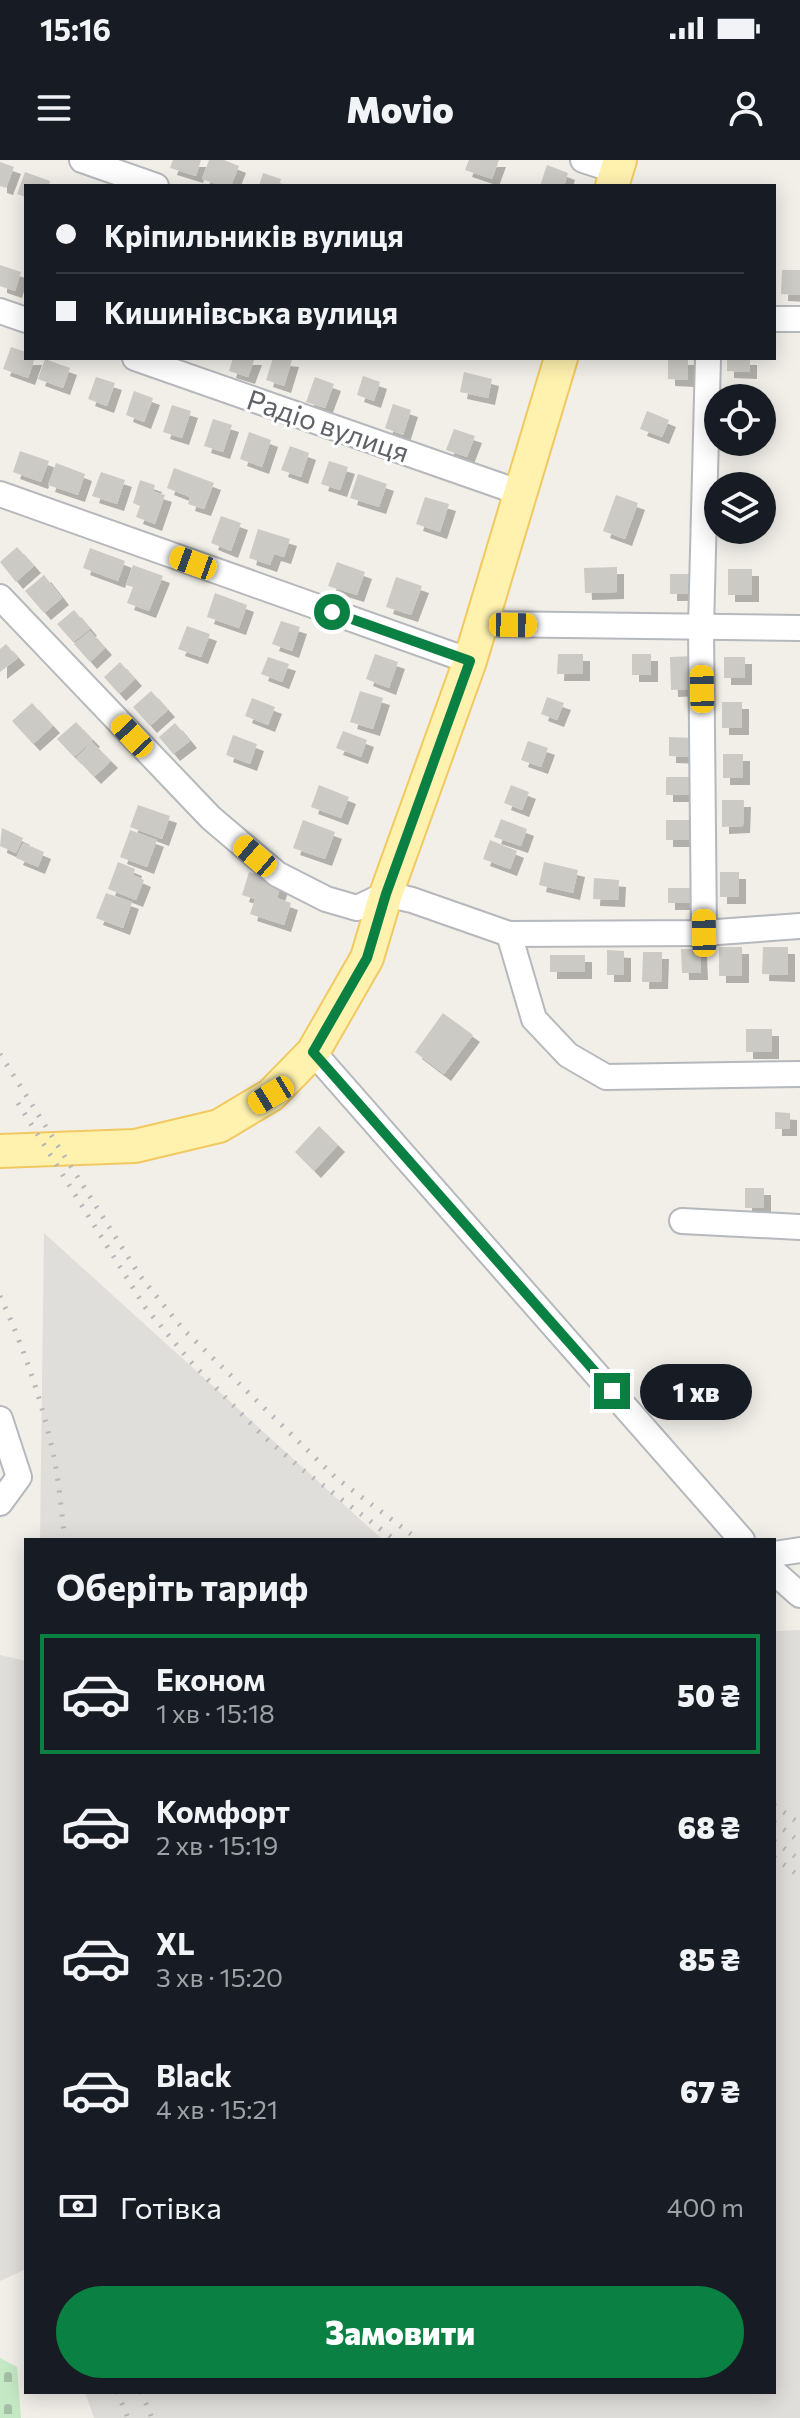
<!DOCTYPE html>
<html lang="uk">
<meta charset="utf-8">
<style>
:root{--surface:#171b24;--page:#242831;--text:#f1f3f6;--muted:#9ea1a6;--line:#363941;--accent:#0b8043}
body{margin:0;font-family:Commissioner,sans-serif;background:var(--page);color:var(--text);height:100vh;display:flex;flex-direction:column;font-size:30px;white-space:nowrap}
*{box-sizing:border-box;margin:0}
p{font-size:26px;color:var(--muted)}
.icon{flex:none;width:44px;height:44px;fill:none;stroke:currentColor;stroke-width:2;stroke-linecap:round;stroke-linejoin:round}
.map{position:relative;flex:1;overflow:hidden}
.drawer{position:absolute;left:24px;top:1378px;width:752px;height:856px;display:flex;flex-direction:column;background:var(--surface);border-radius:0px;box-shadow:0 4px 20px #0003}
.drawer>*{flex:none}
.top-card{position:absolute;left:24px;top:24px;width:752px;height:176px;border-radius:0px;box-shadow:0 4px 20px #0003;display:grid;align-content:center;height:176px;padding:0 32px;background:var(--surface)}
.fabs{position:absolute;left:704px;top:224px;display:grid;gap:16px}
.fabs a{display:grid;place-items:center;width:72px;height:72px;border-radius:50%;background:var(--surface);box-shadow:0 4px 20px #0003;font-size:40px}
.end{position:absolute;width:36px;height:36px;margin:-18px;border:10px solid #0b8043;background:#fff;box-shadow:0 0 0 4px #fff}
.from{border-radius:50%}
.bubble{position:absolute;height:56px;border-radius:28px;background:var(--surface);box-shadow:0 4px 20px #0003;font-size:26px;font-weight:800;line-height:56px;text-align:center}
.car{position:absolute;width:24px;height:48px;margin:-24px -12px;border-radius:10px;box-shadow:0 0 6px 2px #0007;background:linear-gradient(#f5c518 24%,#345 0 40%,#f5c518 0 76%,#345 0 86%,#f5c518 0)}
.top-card b{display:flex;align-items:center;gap:28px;height:76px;font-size:30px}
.top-card b+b{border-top:2px solid var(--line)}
.top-card i{width:20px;height:20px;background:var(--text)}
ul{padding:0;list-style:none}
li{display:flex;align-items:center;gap:24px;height:120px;margin:0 16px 12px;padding:0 16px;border:4px solid transparent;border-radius:0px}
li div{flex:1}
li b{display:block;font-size:30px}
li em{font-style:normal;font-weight:800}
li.on{border-color:var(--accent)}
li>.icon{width:72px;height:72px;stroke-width:1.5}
h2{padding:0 32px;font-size:36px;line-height:96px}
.pay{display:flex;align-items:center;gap:20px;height:88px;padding:0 32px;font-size:30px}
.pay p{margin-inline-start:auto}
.button{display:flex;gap:16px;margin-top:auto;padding:16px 32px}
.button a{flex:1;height:92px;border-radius:48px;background:var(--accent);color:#fff;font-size:32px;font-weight:800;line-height:92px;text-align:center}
.status{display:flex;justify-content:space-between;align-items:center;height:56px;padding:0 40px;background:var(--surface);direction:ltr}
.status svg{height:22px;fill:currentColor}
header{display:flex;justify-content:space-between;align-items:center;height:104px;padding:0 32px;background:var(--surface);font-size:36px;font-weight:800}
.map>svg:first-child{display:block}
</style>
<div class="status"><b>15:16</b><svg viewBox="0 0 49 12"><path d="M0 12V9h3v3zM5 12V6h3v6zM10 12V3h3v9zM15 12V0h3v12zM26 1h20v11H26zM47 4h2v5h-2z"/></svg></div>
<header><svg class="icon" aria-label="menu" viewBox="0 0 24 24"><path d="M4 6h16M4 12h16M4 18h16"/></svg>Movio<svg class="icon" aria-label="person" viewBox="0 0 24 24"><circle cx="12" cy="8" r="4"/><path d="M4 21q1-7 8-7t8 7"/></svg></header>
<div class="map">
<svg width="800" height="2258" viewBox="0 0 800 2258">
<defs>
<pattern id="cemetery-stones" width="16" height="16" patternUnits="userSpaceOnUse" patternTransform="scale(2)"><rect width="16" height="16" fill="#c5e8c5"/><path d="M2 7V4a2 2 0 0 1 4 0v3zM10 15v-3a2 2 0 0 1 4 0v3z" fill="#a3c0a4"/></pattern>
<filter id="shadow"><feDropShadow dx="7" dy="7" stdDeviation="0" flood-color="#0004"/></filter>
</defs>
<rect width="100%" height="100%" fill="#f1efe8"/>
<!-- industrial -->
<g fill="#e0deda">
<path d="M44,1073l339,307h-343z"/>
<path d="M800,1470v788h-706l-9,-26h689v-761z"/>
<path d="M0,1495l26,6v608l-26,12z"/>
</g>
<!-- cemetery -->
<path fill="url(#cemetery-stones)" d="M0,2198l17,9 4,51h-21z"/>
<!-- building -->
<g fill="#cccac5" filter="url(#shadow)">
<path d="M173,0h28l-5,16 -26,-8z"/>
<path d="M209,0h15l15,6 -8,20h-9l-20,-7z"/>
<path d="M469,0h30l-7,19 -27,-9z"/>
<path d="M0,2l14,5 -8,21 -6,-2z"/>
<path d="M547,5l21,8 -4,13h-24z"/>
<path d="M25,12l25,9 -1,5h-23v11l-9,-3z"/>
<path d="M263,13l18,6 -2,7h-20z"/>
<path d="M0,105l21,7 -6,19 -15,-5z"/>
<path d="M782,110h18v25l-19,-1z"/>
<path d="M11,187l15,5v6h9l-7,20 -25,-9z"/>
<path d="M233,198h22l-7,19 -19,-6z"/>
<path d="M273,198l19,2 -8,26 -18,-6z"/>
<path d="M668,198h20v22l-20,-1z"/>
<path d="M727,198h23v14l-23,-1z"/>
<path d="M45,199l25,9 -7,20 -25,-9z"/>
<path d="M464,212l28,7 -4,19 -28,-6z"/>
<path d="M363,216l17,6 -6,19 -17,-6z"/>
<path d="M96,217l19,6 -8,23 -19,-7z"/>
<path d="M315,217l19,7 -9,24 -19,-6z"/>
<path d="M134,231l19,7 -9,24 -18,-7z"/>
<path d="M393,244l18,6 -8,25 -18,-7z"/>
<path d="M172,245l19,6 -9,27 -19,-6z"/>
<path d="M647,251l22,9 -7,17 -22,-8z"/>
<path d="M213,259l19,6 -9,27 -19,-6z"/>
<path d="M454,269l21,7 -8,21 -21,-7z"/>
<path d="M249,272l22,8 -9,27 -22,-8z"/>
<path d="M290,286l19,7 -8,24 -20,-7z"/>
<path d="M20,291l29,10 -8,21 -28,-10z"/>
<path d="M329,301l19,6 -8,23 -19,-6z"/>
<path d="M56,303l29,11 -7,21 -30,-10z"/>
<path d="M174,308l40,15 -10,26 -16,-5 2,-7 -23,-9z"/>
<path d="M101,312l24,8 -8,24 -25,-8z"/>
<path d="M358,314l29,10 -8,23 -29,-9z"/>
<path d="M140,320l15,5 -2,6 12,4 -10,29 -19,-7 4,-11 -7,-3z"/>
<path d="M616,335l22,8 -13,36 -22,-8z"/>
<path d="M425,337l24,7 -9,28 -24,-8z"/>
<path d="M221,356l20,7 -10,28 -20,-8z"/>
<path d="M258,369l32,10 -6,18 -10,-3 -4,11 -21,-7z"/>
<path d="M17,387l17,19 -18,16 -16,-20z"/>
<path d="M90,388l35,13 -7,20 -35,-13z"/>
<path d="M337,402l28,10 -8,23 -29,-9z"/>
<path d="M133,405l30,11 -14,35 -22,-8 6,-16 -7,-2z"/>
<path d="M617,407v25l-32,1 -1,-25z"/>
<rect x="728" y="409" width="24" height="26"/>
<rect x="670" y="414" width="21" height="20"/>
<path d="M44,415l18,23 -18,15 -19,-22z"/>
<path d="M396,417l26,9 -11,29 -25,-8z"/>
<path d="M215,433l32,12 -8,23 -32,-11z"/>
<path d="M74,450l16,19 -17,13 -16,-18z"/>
<path d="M281,461l19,6 -8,24 -20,-7z"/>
<path d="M187,466l23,8 -9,23 -23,-8z"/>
<path d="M90,471l15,17 -15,14 -16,-18z"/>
<path d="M6,484l12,14 -18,14v-23z"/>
<path d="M375,494l23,8 -9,26 -23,-9z"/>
<path d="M558,494h25v20h-26z"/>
<rect x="632" y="494" width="19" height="21"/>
<path d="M694,496v33l-23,1 -1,-33z"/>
<path d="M268,497l21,7 -7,18 -21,-8z"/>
<rect x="724" y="497" width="21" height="21"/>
<path d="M120,502l15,17 -16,15 -15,-17z"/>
<path d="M151,531l17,19 -18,16 -17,-19z"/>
<path d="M360,531l23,7 -10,31 -23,-7z"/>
<path d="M547,537l17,6 -7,17 -16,-6z"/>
<path d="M252,538l23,9 -7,18 -23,-9z"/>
<rect x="722" y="542" width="20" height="26"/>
<path d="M32,543l21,23 -20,18 -21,-23z"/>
<path d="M76,562l17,18 -19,17 -17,-18z"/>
<path d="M175,563l15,18 -17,13 -14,-17z"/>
<path d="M343,571l24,9 -6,17 -25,-9z"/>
<path d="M233,575l24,9 -7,20 -24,-9z"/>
<path d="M669,577l25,1v19l-25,-1z"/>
<path d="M528,581l20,7 -7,19 -20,-7z"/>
<path d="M92,582l19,19 -17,16 -18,-19z"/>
<rect x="723" y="594" width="20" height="24"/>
<rect x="666" y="617" width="28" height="18"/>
<path d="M319,625l30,12 -8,21 -30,-11z"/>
<path d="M511,625l18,7 -7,18 -18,-7z"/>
<path d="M722,640h22l-1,26 -21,1z"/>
<path d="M138,645l32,11 -8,23 -32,-12z"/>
<path d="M501,659l26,10 -6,17 -27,-9z"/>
<path d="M303,660l32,12 -10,27 -32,-11z"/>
<rect x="666" y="660" width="29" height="20"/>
<path d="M2,668l21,10 -7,15 -16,-7z"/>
<path d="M130,670l27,10 -10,27 -27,-10z"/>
<path d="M490,680l27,11 -7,18 -27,-10z"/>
<path d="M23,683l21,9 -6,15 -22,-9z"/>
<path d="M118,702l17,7 -2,6 11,5 -8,20 -28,-11z"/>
<path d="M544,702l34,8 -5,23 -34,-8z"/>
<path d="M249,712l33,10 -5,16 14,5 -7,22 -34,-11 5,-15 -13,-4z"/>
<rect x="720" y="712" width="19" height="25"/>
<path d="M594,718l25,2 -1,20 -25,-1z"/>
<rect x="668" y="728" width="24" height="15"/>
<path d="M106,733l26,9 -9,26 -27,-10z"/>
<rect x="719" y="787" width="23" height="29"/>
<path d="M763,787h25v28l-26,-1z"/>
<path d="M681,789h19l1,24h-19z"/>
<path d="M607,790l17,1v24h-17z"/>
<path d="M643,792h19l-1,30h-19z"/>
<rect x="550" y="795" width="35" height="17"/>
<path d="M443,853l30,22 -29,39 -29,-22z"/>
<rect x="746" y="869" width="26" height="23"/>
<path d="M775,952l15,1v16h-15z"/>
<path d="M319,966l19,19 -24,26 -19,-19z"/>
<rect x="745" y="1028" width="19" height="20"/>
</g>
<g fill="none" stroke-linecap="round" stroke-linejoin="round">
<!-- minor casing -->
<g stroke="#b5b8bc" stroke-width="28">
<g id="minor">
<path d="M82,0l74,26"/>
<path d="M583,0l34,11"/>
<path d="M0,151l26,9"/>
<path d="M774,159h26"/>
<path d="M135,198l386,135"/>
<path d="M0,334l470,167"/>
<path d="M0,437l211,221 66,56 49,25 31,9 29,-14 26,6 97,34 195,-1 96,-7"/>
<path d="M481,464l319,4"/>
<path d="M704,773l-3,-305 7,-270"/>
<path d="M509,774l25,85 34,36 38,22 194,-3"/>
<path d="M313,892l429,488"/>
<path d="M682,1061l118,6"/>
<path d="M0,1259l19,58 -19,26"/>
<path d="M774,1394l26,-4"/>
<path d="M774,1412l26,23"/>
</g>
</g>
<!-- major casing -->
<g stroke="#f2c960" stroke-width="36">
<g id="major">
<path d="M612,26l8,-26"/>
<path d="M0,991l135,-5 84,-20 52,-31 42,-43 54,-94 19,-64 84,-233 91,-303"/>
</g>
</g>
<!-- minor -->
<use href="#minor" stroke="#fff" stroke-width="24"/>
<!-- major -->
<use href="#major" stroke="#fff2af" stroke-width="32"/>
<!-- rail -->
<g stroke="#b6b7b8" stroke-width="5" stroke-dasharray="2 10" stroke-linecap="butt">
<path d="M0,894l140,222 43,53 153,149 83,62"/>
<path d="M18,943l127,204 44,53 74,76 40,34 92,70"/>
<path d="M0,1136c23,50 40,99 52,152 7,30 9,62 13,92"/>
<path d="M774,1645l26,19"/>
<path d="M774,1662l26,20"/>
<path d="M774,1681l26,19"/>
<path d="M774,1697l26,20"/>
<path d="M117,2232l11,26"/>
<path d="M141,2232l11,26"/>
</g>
</g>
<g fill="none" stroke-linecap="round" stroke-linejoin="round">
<!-- route -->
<path stroke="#0b8043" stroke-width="10" d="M332,452l138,49 -84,233 -19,64 -54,94 299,339"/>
</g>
<g text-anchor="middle" stroke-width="6" stroke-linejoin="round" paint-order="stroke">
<!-- street labels -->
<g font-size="28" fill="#5f6368" stroke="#fff">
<text transform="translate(328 266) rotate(19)" y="10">Радіо вулиця</text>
</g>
</g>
</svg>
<div class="fabs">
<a><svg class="icon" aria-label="locate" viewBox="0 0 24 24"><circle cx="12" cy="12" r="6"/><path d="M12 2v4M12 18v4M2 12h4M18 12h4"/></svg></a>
<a><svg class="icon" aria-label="layers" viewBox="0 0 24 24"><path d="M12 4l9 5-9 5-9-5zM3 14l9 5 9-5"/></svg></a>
</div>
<i class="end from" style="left:332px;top:452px"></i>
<i class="end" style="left:612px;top:1231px"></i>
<div class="bubble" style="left:640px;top:1204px;width:112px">1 хв</div>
<i class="car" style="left:193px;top:403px;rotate:290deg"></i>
<i class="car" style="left:513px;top:465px;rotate:91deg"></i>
<i class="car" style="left:702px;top:529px;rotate:359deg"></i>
<i class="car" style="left:132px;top:576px;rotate:317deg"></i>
<i class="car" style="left:255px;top:696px;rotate:311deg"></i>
<i class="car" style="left:704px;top:773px;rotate:359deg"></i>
<i class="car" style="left:271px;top:935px;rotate:239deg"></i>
<div class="top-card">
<b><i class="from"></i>Кріпильників вулиця</b>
<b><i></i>Кишинівська вулиця</b>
</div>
<section class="drawer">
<h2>Оберіть тариф</h2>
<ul>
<li class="on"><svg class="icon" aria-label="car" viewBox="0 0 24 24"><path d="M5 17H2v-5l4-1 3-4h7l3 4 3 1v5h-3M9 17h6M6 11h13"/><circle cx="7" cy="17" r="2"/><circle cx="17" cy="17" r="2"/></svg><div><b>Економ</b><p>1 хв · 15:18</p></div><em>50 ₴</em></li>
<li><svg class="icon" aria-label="car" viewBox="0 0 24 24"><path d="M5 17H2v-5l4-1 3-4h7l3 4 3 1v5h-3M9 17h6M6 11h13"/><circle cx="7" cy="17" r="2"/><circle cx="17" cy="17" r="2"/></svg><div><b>Комфорт</b><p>2 хв · 15:19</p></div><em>68 ₴</em></li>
<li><svg class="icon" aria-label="car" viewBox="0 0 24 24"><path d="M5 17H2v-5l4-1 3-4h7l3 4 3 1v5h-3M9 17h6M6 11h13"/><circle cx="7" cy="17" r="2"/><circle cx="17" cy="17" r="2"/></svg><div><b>XL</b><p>3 хв · 15:20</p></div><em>85 ₴</em></li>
<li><svg class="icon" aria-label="car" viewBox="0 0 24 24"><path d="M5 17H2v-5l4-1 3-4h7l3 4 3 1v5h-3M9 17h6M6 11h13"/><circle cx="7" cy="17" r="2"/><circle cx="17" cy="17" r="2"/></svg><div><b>Black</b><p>4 хв · 15:21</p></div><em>67 ₴</em></li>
</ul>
<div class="pay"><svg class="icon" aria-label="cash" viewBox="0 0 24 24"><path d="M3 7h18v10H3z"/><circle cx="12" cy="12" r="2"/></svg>Готівка<p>400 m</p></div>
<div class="button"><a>Замовити</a></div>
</section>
</div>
